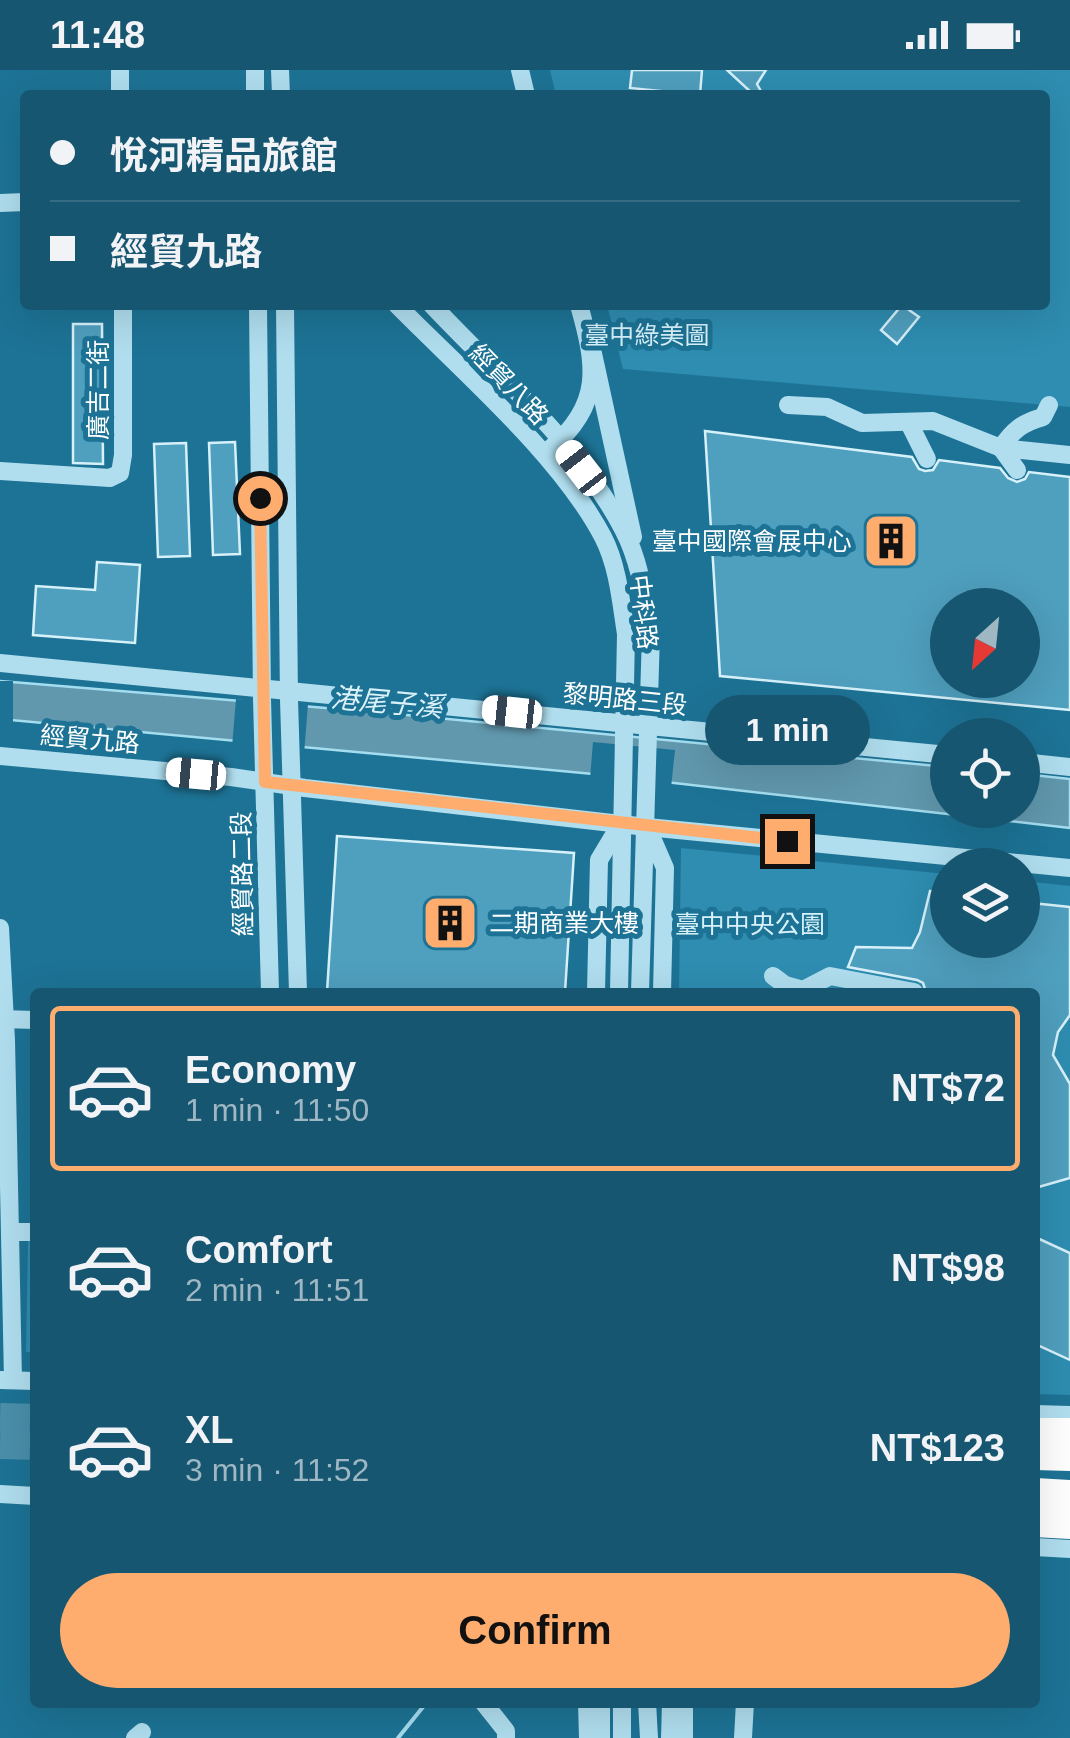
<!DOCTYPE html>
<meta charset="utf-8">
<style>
:root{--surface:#165670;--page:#235f78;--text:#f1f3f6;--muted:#9eb7c3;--line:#356c83;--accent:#fead6f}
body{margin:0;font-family:Arial,"Noto Sans TC",sans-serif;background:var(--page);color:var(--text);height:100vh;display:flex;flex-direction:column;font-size:38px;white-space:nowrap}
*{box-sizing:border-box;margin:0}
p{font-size:32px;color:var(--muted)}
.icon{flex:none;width:55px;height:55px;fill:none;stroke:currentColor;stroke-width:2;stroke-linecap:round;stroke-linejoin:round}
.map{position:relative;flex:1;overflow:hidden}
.side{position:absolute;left:30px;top:918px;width:1010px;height:720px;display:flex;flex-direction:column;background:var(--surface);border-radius:10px;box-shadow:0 10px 40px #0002}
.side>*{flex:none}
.banner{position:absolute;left:20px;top:20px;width:1030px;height:220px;border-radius:10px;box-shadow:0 10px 40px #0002;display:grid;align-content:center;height:220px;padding:0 30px;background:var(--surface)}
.needle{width:65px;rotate:207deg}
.fabs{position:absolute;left:930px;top:518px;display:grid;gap:20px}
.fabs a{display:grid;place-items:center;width:110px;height:110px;border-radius:50%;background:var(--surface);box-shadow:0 10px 40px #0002;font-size:50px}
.end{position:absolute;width:45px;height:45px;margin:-22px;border:12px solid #fead6f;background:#111;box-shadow:0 0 0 5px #111}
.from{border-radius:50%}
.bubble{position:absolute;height:70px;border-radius:35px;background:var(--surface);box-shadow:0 10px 40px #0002;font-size:32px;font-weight:700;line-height:70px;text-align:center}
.car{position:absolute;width:30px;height:60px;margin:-30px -15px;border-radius:12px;box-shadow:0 0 8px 2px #0007;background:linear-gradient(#fff 24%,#345 0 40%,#fff 0 76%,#345 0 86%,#fff 0)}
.banner b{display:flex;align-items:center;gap:35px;height:95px;font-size:38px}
.banner b+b{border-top:2px solid var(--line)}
.banner i{width:25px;height:25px;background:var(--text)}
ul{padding:18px 0 0;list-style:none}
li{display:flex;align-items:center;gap:30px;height:165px;margin:0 20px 15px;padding:0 10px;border:5px solid transparent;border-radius:10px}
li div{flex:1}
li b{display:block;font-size:38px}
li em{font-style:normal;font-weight:700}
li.on{border-color:var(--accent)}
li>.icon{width:90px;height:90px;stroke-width:1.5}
.action{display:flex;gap:20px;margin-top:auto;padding:20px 30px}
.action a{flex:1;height:115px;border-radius:60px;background:var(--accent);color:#111;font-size:40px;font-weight:700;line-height:115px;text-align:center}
.status{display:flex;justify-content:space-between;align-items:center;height:70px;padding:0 50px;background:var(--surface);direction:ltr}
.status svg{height:28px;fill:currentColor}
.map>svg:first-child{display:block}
</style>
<div class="status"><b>11:48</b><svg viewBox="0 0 49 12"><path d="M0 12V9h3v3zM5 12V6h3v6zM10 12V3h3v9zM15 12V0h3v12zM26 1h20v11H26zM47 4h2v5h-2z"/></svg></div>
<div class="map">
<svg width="1070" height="1668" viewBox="0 0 1070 1668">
<rect width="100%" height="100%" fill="#1d7395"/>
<!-- green -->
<g fill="#2e8db1">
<path d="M550,0h520v337l-447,-38 -16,-64h438v-210h-489z"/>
<path d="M681,778l266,26 1,66h74l1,-59 47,5v509l-35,-1v-402h-356z"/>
<path d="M28,1170h7v112h-9z"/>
</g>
<!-- water -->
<path fill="#6198ae" stroke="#a4ddf0" stroke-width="2.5" d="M0,611l386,32 561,54 1,43h74l1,-36 47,5v49l-466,-53 -604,-56z"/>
<!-- pier -->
<g fill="#1d7395">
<path d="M0,611h13v44l-13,-1z"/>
<path d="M236,629l72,5 -4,50 -72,-7z"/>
<path d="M593,672l82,8 -4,38 -81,-9z"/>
</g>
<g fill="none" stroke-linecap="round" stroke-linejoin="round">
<!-- stream -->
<path stroke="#a4ddf0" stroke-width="4" d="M398,1668l29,-36"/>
</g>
<!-- building -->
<g fill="#4f9fbe" stroke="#d7f1fa" stroke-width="2.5" fill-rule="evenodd">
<path d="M632,0h70l-2,25 -70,-7z"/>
<path d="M727,0h39l-9,14 6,11h-9z"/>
<path d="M902,235l17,12 -22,27 -16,-14z"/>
<path d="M73,254h29l1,140 -30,-1z"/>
<path d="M705,361l207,26 7,12 6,2 8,-1 6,-10 61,8 8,10 9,4 8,-3 4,-7 41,5v233l-350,-34zM948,535h74v75h-74z"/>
<path d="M235,372l5,112 -27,1 -4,-112z"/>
<path d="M186,373l4,113 -32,1 -4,-113z"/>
<path d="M97,492l43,3 -5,78 -102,-8 3,-49 59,4z"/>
<path d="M337,766l237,17 -9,139h-238z"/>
<path d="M930,821l18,2v47h74v-38l48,5v108l-12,17 -5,23 17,29v94l-35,10v-196h-109l-3,-9 -6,-3 -69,-13 8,-20 56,1 8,-16z"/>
<path d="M1035,1167l35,16v107l-35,-16z"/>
</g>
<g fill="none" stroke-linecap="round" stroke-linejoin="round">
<!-- highway-tunnel -->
<g stroke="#4a8faa" stroke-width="30" stroke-dasharray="30 15" stroke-linecap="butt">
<path d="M0,1348l35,1"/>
<path d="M0,1374l35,1"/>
</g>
<!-- minor -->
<g stroke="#b0deef" stroke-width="18">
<path d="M120,0v25"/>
<path d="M255,0v25"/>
<path d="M280,0l1,25"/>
<path d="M520,0l6,25"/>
<path d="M0,133l25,-1"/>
<path d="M258,235l4,394 8,293"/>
<path d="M285,235l4,395 9,292"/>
<path d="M397,235c65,66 163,150 206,232 15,29 18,65 23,97l-7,358"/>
<path d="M432,235c66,70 146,138 191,224 17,32 22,70 28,105l-11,358"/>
<path d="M592,279l41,188"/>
<path d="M788,335l39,2 35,16 71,-2 68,27c12,-18 21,-25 42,-31l6,-12"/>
<path d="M909,353l18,36"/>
<path d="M551,378c52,-44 45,-83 28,-143"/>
<path d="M1001,378l69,7"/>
<path d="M1001,378l16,22"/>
<path d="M0,401l110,7 10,-5 3,-18v-150"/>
<path d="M0,593l948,92"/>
<path d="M0,686l231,21 74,11 342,39 423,41"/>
<path d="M1022,692l48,5"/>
<path d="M649,761l16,37 -3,124"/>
<path d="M0,858l6,112 7,340"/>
<path d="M773,906l12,9 18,5 27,-14 84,16"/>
<path d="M596,922l3,-132 21,-35"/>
<path d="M0,949l35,1"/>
<path d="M10,1162h25"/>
<path d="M0,1310l35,1"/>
<path d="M1035,1344l35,1"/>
<path d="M0,1424l35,2"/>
<path d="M1035,1477l35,2"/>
<path d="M483,1632l23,29v7"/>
<path d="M587,1632l1,36"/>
<path d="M601,1632v36"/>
<path d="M622,1632v36"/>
<path d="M647,1632l2,36"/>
<path d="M684,1632v36"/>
<path d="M135,1668l7,-6"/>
<path d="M670,1668l1,-36"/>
<path d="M743,1668l2,-36"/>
</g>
<!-- highway -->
<g stroke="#fff" stroke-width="30">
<path d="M1035,1363h35"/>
<path d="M1035,1385l35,1"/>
<path d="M1035,1423l35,2"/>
<path d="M1035,1452l35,2"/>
</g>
</g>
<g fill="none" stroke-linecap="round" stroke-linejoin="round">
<!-- route -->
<path stroke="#fead6f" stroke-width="12" d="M260,428l5,284 522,59"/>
</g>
<!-- icons -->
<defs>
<g id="building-square" transform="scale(2.875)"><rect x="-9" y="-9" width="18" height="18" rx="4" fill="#fead6f" stroke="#1d7395"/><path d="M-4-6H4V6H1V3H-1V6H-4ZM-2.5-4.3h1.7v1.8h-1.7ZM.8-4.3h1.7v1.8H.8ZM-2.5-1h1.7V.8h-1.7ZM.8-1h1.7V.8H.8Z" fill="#111"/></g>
</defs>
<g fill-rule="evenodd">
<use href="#building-square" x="891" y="471"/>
<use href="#building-square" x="450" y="853"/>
</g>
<g text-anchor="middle" stroke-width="10" stroke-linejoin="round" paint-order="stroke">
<!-- park labels -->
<g font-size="25" fill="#d7f1fa" stroke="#1d7395">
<text x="647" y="274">臺中綠美圖</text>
<text x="750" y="863">臺中中央公園</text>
</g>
<!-- street labels -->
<g font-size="25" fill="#fff" stroke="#1d7395">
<text transform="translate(509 314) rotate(46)" y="9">經貿八路</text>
<text transform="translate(98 320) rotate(-90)" y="9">廣吉二街</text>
<text transform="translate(644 542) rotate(83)" y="9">中科路</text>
<text transform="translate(625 629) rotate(6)" y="9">黎明路三段</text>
<text transform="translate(90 669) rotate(5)" y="9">經貿九路</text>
<text transform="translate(242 804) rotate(-91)" y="9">經貿路二段</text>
</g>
<!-- poi labels -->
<g font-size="25" fill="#fff" stroke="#1d7395" text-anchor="end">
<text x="852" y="480">臺中國際會展中心</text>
<text x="489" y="862" text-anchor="start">二期商業大樓</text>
</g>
<!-- water labels -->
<g font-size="28" font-style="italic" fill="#dbf1fa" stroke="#1d7395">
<text transform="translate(387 632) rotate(5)" y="10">港尾子溪</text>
</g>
</g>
</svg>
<div class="fabs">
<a><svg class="needle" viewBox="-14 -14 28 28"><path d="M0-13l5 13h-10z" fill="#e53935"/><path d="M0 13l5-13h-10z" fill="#9eb7c3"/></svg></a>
<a><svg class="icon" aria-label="locate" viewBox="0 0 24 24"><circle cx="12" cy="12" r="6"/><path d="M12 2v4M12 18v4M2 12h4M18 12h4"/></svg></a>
<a><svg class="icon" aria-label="layers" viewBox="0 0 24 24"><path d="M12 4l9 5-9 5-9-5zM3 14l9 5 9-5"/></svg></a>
</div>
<i class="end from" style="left:260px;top:428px"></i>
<i class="end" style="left:787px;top:771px"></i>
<div class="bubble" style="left:705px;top:625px;width:165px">1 min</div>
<i class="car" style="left:581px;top:398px;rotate:322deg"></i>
<i class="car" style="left:512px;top:642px;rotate:276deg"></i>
<i class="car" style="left:196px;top:704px;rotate:275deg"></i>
<div class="banner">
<b><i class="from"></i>悅河精品旅館</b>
<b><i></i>經貿九路</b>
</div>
<section class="side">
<ul>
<li class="on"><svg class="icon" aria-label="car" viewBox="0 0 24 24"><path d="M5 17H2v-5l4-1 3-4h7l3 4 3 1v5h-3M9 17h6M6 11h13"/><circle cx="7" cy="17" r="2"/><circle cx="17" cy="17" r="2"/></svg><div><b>Economy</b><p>1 min · 11:50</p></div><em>NT$72</em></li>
<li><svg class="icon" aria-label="car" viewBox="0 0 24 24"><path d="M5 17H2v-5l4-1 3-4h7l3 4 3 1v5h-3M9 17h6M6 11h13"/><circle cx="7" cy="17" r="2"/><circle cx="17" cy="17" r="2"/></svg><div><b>Comfort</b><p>2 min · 11:51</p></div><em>NT$98</em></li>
<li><svg class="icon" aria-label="car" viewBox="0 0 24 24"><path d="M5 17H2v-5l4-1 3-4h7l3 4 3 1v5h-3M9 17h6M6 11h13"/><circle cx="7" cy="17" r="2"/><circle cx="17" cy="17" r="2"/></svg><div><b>XL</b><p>3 min · 11:52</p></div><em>NT$123</em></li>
</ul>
<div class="action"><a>Confirm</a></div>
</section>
</div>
